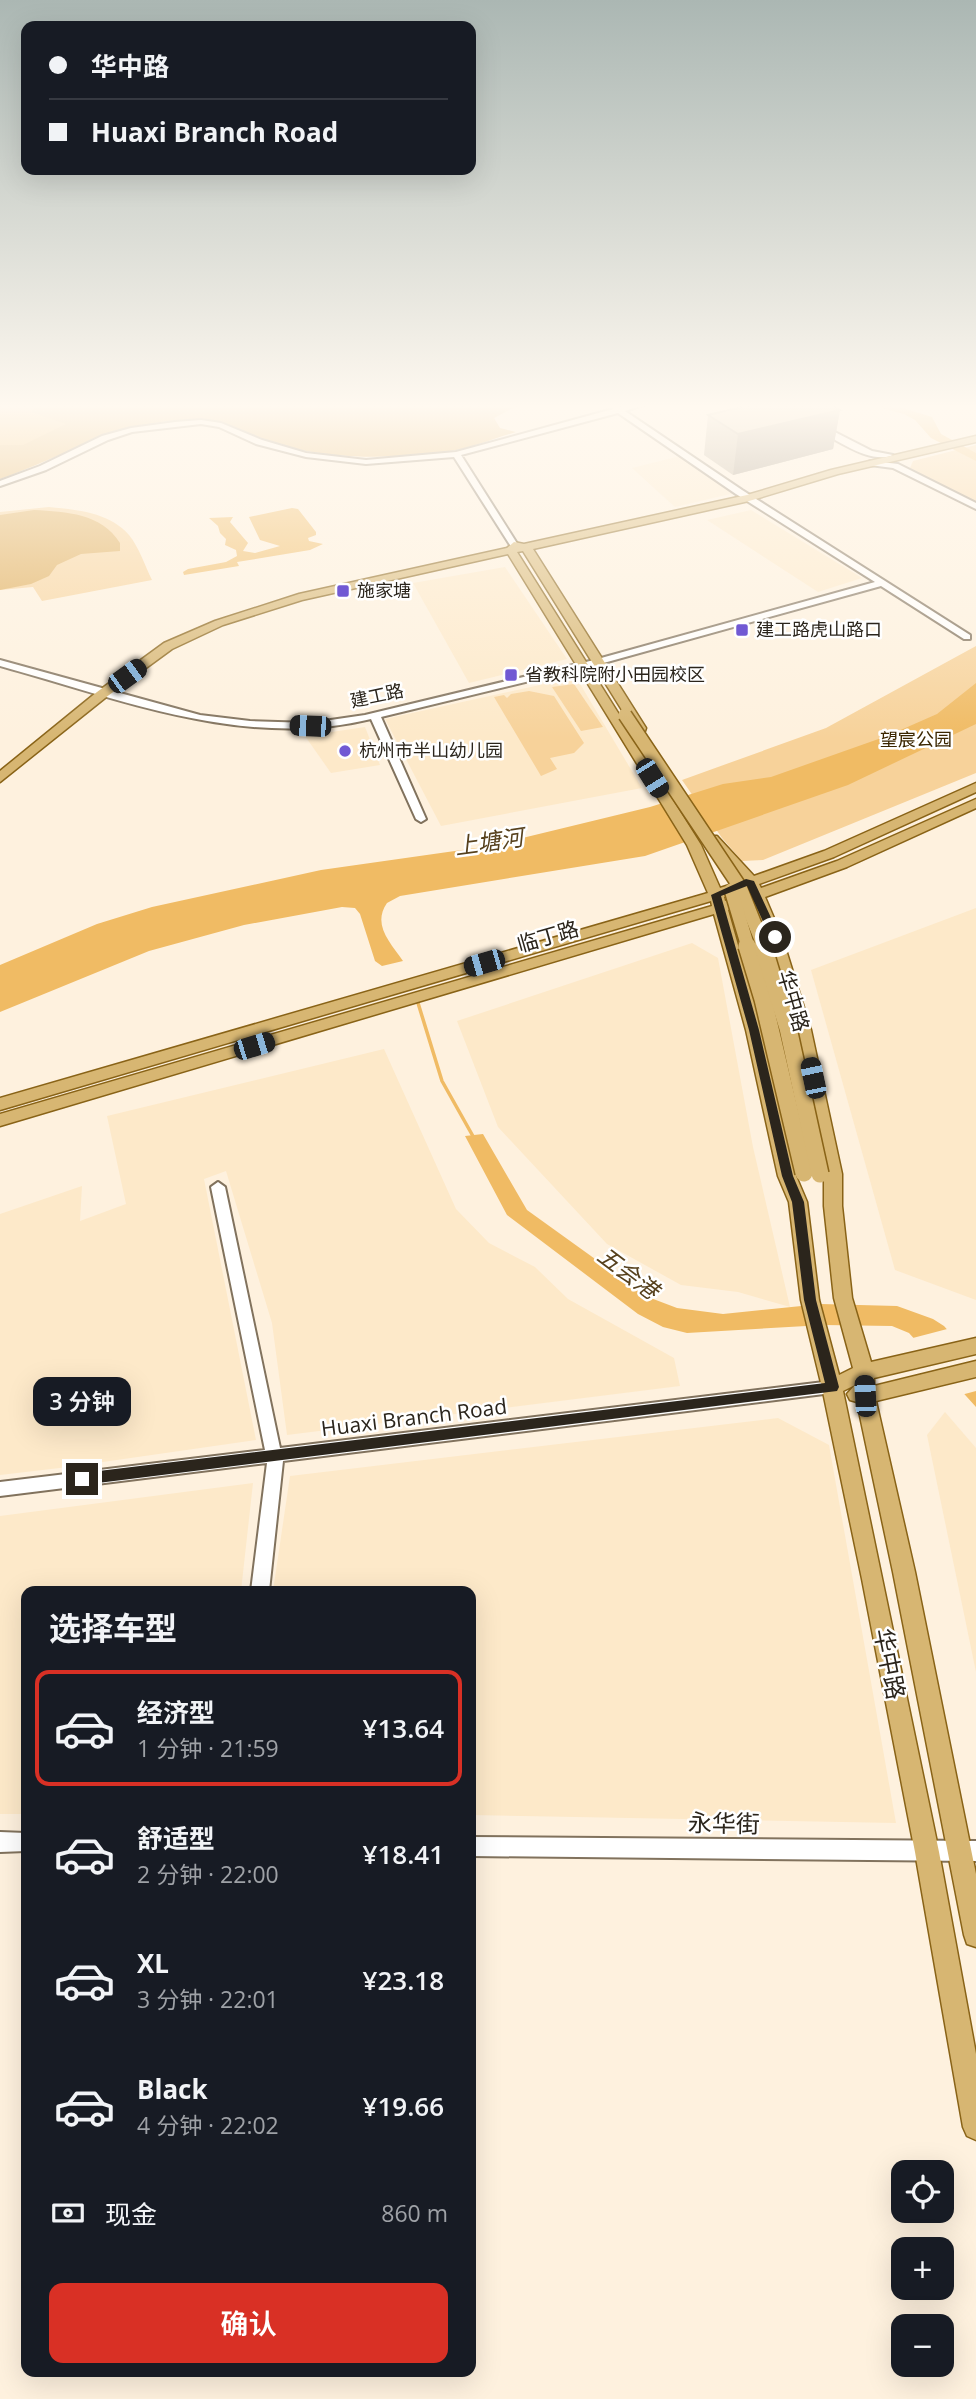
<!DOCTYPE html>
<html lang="zh">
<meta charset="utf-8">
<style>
:root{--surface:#171b24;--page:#242831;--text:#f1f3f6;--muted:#9ea1a6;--line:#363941;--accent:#d93025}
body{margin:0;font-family:"Open Sans","Noto Sans SC",sans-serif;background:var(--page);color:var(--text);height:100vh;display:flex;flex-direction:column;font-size:26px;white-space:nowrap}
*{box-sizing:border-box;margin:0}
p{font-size:23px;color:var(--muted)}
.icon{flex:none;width:38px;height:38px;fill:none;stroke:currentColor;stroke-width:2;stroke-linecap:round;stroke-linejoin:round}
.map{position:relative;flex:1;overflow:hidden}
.side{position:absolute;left:21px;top:1586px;width:455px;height:791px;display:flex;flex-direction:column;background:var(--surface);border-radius:14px;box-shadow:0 7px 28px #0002}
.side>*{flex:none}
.hud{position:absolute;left:21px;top:21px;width:455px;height:154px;border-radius:14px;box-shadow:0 7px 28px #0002;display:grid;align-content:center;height:154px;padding:0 28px;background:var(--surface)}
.tools{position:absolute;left:891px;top:2160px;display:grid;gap:14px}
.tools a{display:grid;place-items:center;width:63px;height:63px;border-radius:14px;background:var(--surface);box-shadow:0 7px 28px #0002;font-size:35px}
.end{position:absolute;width:32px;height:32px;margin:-16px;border:9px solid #2b251c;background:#fff;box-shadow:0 0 0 4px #fff}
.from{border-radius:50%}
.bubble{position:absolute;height:49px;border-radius:14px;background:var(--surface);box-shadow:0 7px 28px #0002;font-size:23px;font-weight:600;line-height:49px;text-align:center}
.car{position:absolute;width:21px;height:42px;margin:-21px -10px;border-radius:9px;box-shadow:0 0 5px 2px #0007;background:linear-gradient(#222 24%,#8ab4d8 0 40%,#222 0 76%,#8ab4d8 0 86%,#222 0)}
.hud b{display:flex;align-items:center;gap:24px;height:66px;font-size:26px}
.hud b+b{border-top:2px solid var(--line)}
.hud i{width:18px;height:18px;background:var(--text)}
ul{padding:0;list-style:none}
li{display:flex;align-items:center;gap:21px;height:116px;margin:0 14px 10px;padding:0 14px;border:4px solid transparent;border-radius:14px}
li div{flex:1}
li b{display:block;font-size:26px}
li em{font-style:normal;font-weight:600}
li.active{border-color:var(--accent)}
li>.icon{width:63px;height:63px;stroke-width:1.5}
h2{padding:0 28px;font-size:32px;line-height:84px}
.pay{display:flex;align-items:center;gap:18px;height:77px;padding:0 28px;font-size:26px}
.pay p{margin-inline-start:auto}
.button{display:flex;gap:14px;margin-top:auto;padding:14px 28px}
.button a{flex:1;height:80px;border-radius:14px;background:var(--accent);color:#fff;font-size:28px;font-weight:600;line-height:80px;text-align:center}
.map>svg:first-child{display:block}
</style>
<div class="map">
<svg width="976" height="2399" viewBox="0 0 976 2399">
<rect width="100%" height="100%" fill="#fef1de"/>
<!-- built -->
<g fill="#fde9c9">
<path d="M684,455l55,37 -64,15 -43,-39z"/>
<path d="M751,510l111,68 -44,14 -111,-72z"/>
<path d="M505,567l62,92 -98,24 -56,-100z"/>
<path d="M576,677l66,111 -201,38 -56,-107z"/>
<path d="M365,727l15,38 -49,8 -26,-37z"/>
<path d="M976,908v392l-81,-30 -84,-300z"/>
<path d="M692,943l26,15 35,189 37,160 -52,-15 -57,-7 -74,-41 -109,-117 -41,-106z"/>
<path d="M384,1049l72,160 33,34 46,24 33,32 106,59 6,28 -393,49 -15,-112 -46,-152 -22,8 52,261 -188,27 -68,8v-261l82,-28 -2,35 46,-17 -19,-88z"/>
<path d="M945,1412l31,36v224l-49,-237z"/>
<path d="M778,1418l51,27 67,378 -425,-8v-224h-198l17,-115z"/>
<path d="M253,1483l-12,108h-215v223h-26v-298z"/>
</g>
<!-- green -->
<g fill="#f7d29a">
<path d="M976,445v58l-66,-35 3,-7z"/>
<path d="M49,507c28,3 60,5 80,28 10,12 16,31 23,45l-110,21 -9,-14 -33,3v-78z"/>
<path d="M976,646v127l-213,87 -21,1 -20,-23 -40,-58 144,-52z"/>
<path d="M574,684l29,43 -22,4 -29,-44z"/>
<path d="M529,691l25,5 30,47 -10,10 -24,5 7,11 -16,7 -47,-79 10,-2 3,3 4,-4z"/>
</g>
<!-- forest -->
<g fill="#dda952">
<path d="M0,403h535l-24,6 -17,9 6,10 16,4c-21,6 -44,16 -66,19 -50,7 -103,9 -153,-2 -12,-3 -24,-6 -36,-10 -19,-7 -33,-18 -54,-19 -75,-6 -139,35 -207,59z"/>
<path d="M34,510c33,2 67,3 86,33v8l-39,3 -24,11 -8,11 -18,8 -31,6v-75z"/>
</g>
<!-- water -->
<g fill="#f0bb64">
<path d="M0,403l33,1 4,2 -6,5 3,2 32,11 -43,21h-23z"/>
<path d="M863,403h23l46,14 9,17 35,19v8l-45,-23 -16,-18 -11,-6z"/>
<path d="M292,508l6,1 18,23v3l-8,3 1,3 14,3 -13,6 -73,12 2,4 -55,9 -1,-3 5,-3 38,-7 11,-6 -1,-6 -11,-5 1,-6 -6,-6 -2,-7 -9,-8 24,-1 -3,5 18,21 -5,8 12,2 25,-7 -20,-6 -11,-23z"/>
<path d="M976,683v41l-128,61 -203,71 -245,40 -13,7c-15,22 3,39 16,58l-21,5 -7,-5 -15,-47 -5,-6 -13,-1 -98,18 -95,26 -149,61v-47l97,-41 55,-17 169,-37 169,-24 160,-39 73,-23 48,-7 116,-41 50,-22z"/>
<path d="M483,1134l44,76 121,87 29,11 46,6 98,-10 76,2 36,13 11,7 32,36v45l-67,-74 -17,-7 -68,-1 -137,8 -24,-6 -25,-13 -131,-99 -42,-79z"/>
</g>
<!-- pier -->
<path fill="#fef1de" d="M951,1328l25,29v34l-15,4 -52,-56z"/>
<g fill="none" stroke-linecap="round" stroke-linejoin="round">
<!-- stream -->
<path stroke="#f0bb64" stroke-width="3.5" d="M418,1003l24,78 32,57"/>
<!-- minor casing -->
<g stroke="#81725d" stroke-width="4">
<g id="minor">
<path d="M636,403h13l-24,8 117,79 228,145v4h-6l-83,-53 -281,78 -219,53 45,102 -5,3 -5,-3 -45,-100c-125,31 -251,-20 -371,-53v-6l200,55 50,6 60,2 55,-8 229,-55 281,-78 -139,-88 -118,-81 -157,42 57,90 -4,3 -4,-3 -56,-88 -88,7 -60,-7 -50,-13 -37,-17 -18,-3 -69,8 -24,8 -62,30 -46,16v-5l40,-15 62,-30 29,-8 44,-6 26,-2 20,3 41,17 44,13 60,7 90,-8 157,-43 -1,-4 8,2z"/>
<path d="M817,426h6l49,25 21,4c-22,10 -56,-15 -76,-25z"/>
<path d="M873,461l25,3 78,39v6l-83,-41 -23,-3v-4z"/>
<path d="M218,1182l7,5 55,261 552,-67 5,1 3,5 -3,5 -5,1 -549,68 -14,130h-18l16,-128 -267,33v-14l265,-32 -54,-263z"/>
<path d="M0,1832l26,1v18l-26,1z"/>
<path d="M471,1837l505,4v20l-505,-5z"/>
</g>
</g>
<!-- major casing -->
<g stroke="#896317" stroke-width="3">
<path id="major" d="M976,436v6l-138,32 -89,27 -216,48 113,179 -1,3h-10l-112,-180 -6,1 184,293 19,43 22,-7 -35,-39v-6h10l37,40 70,-25 152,-68v9l-142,65 -75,27 2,4 76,-27 139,-62v9l-129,59 -82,30 17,40 29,93 31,144v32l10,92 19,64 105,-24v16l-102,24v8l102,-25v16l-100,24 39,171 61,302v73l-9,-3 -3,-9 -71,-363 -36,-170 -7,-2 -3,-6 8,-9 -12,6 96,461 37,202v86l-9,-4 -4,-9 -48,-275 -53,-273 -40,-192 -21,-87 -12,-98 -11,-26 -32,-146 -32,-116 -714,212v-12l712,-208 -1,-5 -711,209v-12l708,-205 -21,-48 -179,-291 -206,46 -79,25 -51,24 -67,49 -105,84v-11l97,-79 67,-49 51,-22 84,-27 208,-46 7,-6 10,2 223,-49 84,-25zM747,889l2,4 -24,8 -1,-4zM752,901l16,36 27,93 29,144v32l10,92 19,70 -14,7 -20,-75 -12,-98 -11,-26 -34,-146 -34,-120z"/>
</g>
<!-- minor -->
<use href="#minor" fill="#fff" fill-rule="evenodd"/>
<!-- major -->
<use href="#major" fill="#d7b672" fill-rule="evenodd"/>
<!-- major-bridge-far1 casing -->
<g stroke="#896317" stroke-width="16" stroke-linecap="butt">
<g id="major-bridge-far1">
<path d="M625,715l115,172 24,60"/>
<path d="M731,890l17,57"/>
</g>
</g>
<!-- major-bridge casing -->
<g stroke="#896317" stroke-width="20" stroke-linecap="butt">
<g id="major-bridge">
<path d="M747,946l16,53 41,174"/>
<path d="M763,946l25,82 32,146"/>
</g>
</g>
<!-- major-bridge-far1 -->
<use href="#major-bridge-far1" stroke="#d7b672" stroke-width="13"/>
<!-- major-bridge -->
<use href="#major-bridge" stroke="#d7b672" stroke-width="17"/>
</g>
<!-- wall -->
<path fill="#b5a893" d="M840,410l-7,39 -100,26 -29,-20 4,-40z"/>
<!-- shaded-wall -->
<path fill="#948878" d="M840,410l-7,39 -100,26 5,-41z"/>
<!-- building -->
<path fill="#d3c3ab" stroke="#948878" stroke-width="2" d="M759,403h70l11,7 -102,24 -30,-19z"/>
<!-- sky -->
<linearGradient id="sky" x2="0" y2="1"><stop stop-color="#abb7b3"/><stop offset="0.55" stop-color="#fff9f0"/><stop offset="1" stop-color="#fff9f0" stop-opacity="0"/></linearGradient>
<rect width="976" height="739" fill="url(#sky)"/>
<!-- route -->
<path fill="#2b251c" d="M746,879l8,2 26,56 -2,2 -8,-2 -23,-51 -26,10 38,134 34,146 11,26 12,98 23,87 -2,4 -755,94 -5,-2v-8l5,-2 743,-90 -21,-83 -12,-98 -10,-26 -33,-146 -38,-135z"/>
<!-- markers -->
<g fill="#7159d3" stroke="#fff" stroke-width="2.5">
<rect x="336" y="584" width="14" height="14" rx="3.5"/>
<rect x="735" y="623" width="14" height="14" rx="3.5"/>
<rect x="504" y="668" width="14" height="14" rx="3.5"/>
<circle cx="345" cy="751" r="7"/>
</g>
<g text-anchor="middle" stroke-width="5" stroke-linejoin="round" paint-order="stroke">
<!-- far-poi labels -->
<g font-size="18" fill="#2b251c" stroke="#fff" text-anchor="start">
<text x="357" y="597">施家塘</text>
<text x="756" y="636">建工路虎山路口</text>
<text x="525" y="681">省教科院附小田园校区</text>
<text x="359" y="757">杭州市半山幼儿园</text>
</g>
<!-- far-street labels -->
<g font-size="18" fill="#2b251c" stroke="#fff">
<text transform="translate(377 696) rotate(-12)" y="6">建工路</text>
</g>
<!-- far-park labels -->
<g font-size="18" fill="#3b2600" stroke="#fff">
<text x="916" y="746">望宸公园</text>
</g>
<!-- street labels -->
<g font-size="21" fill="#2b251c" stroke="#fff">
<text transform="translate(548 937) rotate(-16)" y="7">临丁路</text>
<text transform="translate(793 1001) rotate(74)" y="7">华中路</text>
<text transform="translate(414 1418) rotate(-7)" y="7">Huaxi Branch Road</text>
</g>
<!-- water labels -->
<g font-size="23" font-style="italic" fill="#57411d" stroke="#fff">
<text transform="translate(489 842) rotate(-8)" y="8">上塘河</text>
<text transform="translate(628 1273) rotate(37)" y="8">五会港</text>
</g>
<!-- near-street labels -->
<g font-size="24" fill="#2b251c" stroke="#fff">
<text transform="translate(889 1664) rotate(79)" y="8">华中路</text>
<text transform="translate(724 1824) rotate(1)" y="8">永华街</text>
</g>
</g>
</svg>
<div class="tools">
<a><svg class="icon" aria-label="locate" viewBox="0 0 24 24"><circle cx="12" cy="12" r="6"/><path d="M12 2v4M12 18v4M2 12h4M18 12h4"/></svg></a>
<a>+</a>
<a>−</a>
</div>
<i class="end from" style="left:775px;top:937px"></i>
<i class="end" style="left:82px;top:1479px"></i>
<div class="bubble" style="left:33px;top:1377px;width:98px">3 分钟</div>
<i class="car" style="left:127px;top:676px;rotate:54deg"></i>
<i class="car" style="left:310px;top:726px;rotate:272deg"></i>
<i class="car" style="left:652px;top:778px;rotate:148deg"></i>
<i class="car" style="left:484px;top:963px;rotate:254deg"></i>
<i class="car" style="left:254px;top:1046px;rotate:73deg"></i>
<i class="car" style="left:813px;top:1078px;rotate:348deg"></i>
<i class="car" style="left:865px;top:1396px;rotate:357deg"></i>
<div class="hud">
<b><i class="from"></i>华中路</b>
<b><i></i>Huaxi Branch Road</b>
</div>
<section class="side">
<h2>选择车型</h2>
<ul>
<li class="active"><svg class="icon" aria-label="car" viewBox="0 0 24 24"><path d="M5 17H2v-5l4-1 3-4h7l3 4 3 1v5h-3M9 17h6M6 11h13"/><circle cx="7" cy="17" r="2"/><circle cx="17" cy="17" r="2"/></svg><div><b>经济型</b><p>1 分钟 · 21:59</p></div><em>¥13.64</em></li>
<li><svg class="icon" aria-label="car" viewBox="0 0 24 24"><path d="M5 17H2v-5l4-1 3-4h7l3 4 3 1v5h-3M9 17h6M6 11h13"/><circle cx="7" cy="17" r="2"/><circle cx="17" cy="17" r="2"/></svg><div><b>舒适型</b><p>2 分钟 · 22:00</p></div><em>¥18.41</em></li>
<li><svg class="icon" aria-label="car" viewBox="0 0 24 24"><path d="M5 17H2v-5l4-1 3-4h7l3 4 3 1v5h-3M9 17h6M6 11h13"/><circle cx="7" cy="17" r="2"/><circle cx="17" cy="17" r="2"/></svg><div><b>XL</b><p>3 分钟 · 22:01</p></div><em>¥23.18</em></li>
<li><svg class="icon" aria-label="car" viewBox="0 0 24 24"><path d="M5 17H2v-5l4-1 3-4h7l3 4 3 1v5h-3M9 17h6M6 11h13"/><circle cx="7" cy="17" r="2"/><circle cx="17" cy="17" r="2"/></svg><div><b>Black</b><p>4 分钟 · 22:02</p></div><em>¥19.66</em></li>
</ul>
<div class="pay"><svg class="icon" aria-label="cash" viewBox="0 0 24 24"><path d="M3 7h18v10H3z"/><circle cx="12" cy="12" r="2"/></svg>现金<p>860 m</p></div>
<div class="button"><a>确认</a></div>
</section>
</div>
